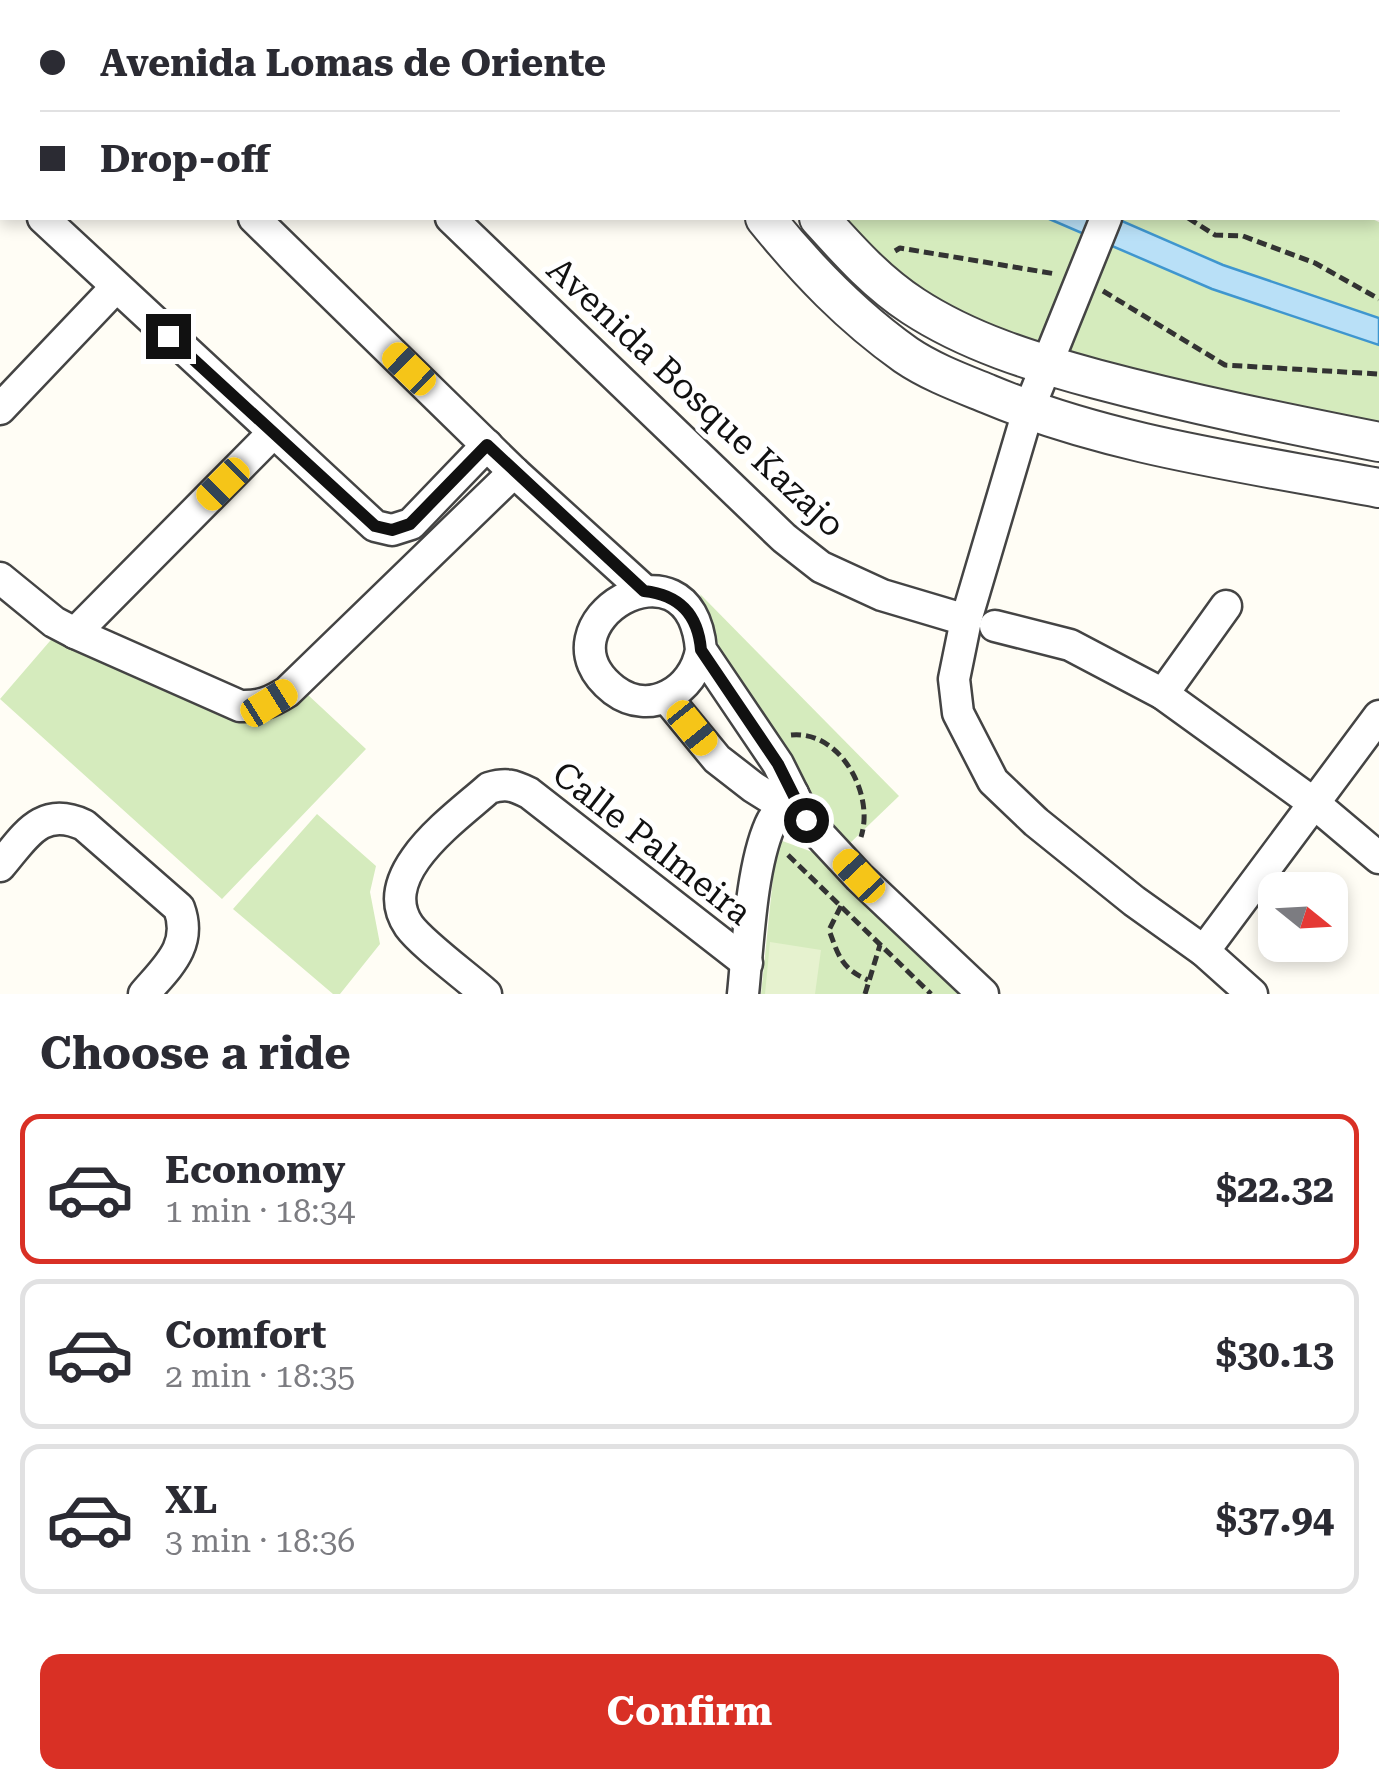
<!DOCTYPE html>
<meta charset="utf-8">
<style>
:root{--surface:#fff;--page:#f7f7f7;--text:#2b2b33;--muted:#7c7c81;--line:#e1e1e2;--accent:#d93025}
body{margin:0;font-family:"Roboto Serif",serif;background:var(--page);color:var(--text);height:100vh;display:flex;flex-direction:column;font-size:38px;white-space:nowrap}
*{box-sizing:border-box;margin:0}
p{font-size:32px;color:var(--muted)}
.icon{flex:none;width:55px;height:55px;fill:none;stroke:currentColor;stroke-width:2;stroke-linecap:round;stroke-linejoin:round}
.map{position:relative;height:994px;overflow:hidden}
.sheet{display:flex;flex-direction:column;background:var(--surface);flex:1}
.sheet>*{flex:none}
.top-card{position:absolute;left:0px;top:0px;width:1380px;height:220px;box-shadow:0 5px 15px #0003;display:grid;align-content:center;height:220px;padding:0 40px;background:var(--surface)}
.needle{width:65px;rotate:108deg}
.tools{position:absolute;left:1258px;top:872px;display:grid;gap:20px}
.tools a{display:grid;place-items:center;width:90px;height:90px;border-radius:20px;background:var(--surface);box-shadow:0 5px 15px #0003;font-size:50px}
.end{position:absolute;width:45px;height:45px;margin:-22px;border:12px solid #111;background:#fff;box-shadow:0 0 0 5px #fff}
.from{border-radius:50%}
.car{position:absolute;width:30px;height:60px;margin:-30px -15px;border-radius:12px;box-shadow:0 0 8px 2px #0007;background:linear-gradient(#f5c518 24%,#345 0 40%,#f5c518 0 76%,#345 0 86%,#f5c518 0)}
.top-card b{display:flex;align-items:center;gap:35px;height:95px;font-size:38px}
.top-card b+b{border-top:2px solid var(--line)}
.top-card i{width:25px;height:25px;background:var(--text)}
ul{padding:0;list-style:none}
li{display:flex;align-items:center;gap:30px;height:150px;margin:0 20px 15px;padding:0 20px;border:5px solid var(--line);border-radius:20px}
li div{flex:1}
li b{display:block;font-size:38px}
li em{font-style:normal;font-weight:700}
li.selected{border-color:var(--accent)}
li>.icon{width:90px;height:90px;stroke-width:1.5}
h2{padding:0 40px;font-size:45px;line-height:120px}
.cta{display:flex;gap:20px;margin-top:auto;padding:20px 40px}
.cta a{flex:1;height:115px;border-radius:20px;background:var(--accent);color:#fff;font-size:40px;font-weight:700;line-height:115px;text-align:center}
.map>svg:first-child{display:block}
</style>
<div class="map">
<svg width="1379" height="994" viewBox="0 0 1379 994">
<rect width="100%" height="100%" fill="#fffdf5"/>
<!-- green -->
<g fill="#d5ebbd">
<path d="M246,0h423l-421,2z"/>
<path d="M752,0h411l-1,2z"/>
<path d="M839,218h531l9,4v204l-194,-34 -186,-53 -72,-42 -47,-36z"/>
<path d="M700,594l199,202 -51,49 -110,-159 -13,-24z"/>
<path d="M62,627l216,85 29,-18 59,55 -144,150 -222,-200z"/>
<path d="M317,814l59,52 -6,26 10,52 -40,50h-7l-100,-85z"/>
<path d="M777,839l60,22 136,133h-212z"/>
</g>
<!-- pitch -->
<path fill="#e6f2cf" d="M770,942l51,8 -6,44h-50z"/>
<!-- water -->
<path fill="#b9e0f7" stroke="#3f96cf" stroke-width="2.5" d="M1047,218h68l108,47 156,53v27l-167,-56z"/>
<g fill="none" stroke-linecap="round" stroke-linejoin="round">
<!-- minor casing -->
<g stroke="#444" stroke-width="35">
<g id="minor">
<path d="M31,0l3,2"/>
<path d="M228,0l2,2"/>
<path d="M1193,2l1,-2"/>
<path d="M0,177l2,2"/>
<path d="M1378,189l1,1"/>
<path d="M43,218l332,308 17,4 19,-6 76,-79"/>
<path d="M254,218l260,254 131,119"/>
<path d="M451,218l333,320 37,29 61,28 84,25"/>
<path d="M1106,218l-78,193 -62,209 -12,59 4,34 35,68 43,41 98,79 70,50 48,43"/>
<path d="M0,409l116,-122"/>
<path d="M0,578l54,44 21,11 165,73c20,1 31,-4 47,-14l227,-220"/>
<path d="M995,626l75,19 93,49 152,110 64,54"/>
<path d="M75,633l198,-200"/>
<path d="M701,650c-7,41 -51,67 -87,40 -84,-65 77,-163 87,-40l77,114 28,56"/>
<path d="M1163,694l63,-88"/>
<path d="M666,697l51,62 36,28 53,33 53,57 124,117"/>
<path d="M0,866c25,-29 41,-61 84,-41l95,83c14,38 -12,59 -35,86"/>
<path d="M1204,951l175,-235"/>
<path d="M486,994c-19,-17 -64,-50 -77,-68 -36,-52 48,-109 80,-138 17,-5 24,-3 40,5l218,170"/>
<path d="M743,994c5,-48 8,-126 27,-169 5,-12 15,-21 23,-31"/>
</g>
</g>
<!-- tertiary casing -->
<g stroke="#444" stroke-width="42">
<g id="tertiary">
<path d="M690,0v2"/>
<path d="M737,0v2"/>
<path d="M765,218c42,52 86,98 141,137 25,17 55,28 82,39 124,52 260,69 391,94"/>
<path d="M819,218c29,32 57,64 94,88 55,36 120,56 183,73 94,25 188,44 283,63"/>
</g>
</g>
<!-- path -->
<g stroke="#333" stroke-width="5" stroke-dasharray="10 5" stroke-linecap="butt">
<path d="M473,0l4,2"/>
<path d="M645,0l3,2"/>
<path d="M1114,2v-2"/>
<path d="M1188,218l27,17 28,1 72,27 64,36"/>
<path d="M895,251l5,-3 156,26"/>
<path d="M1103,291l122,74 154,9"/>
<path d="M791,735c49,-5 84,59 70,102"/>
<path d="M788,855l143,139"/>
<path d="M841,906l-12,24c9,24 12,39 39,50"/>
<path d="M865,994l15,-49"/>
</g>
<!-- minor -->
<use href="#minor" stroke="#fff" stroke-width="30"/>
<!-- tertiary -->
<use href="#tertiary" stroke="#fff" stroke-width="38"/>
</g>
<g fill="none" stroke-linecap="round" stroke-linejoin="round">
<!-- route -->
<path stroke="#111" stroke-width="12" d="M168,336l207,190 17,4 18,-6 77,-79 157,146c36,4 54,24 57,59l77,114 28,56"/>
</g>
<g text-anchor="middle" stroke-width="10" stroke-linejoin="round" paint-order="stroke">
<!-- street labels -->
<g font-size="35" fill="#111" stroke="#fff">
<text transform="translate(696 397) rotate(43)" y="12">Avenida Bosque Kazajo</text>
<text transform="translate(652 843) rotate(38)" y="12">Calle Palmeira</text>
</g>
</g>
</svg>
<div class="tools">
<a><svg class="needle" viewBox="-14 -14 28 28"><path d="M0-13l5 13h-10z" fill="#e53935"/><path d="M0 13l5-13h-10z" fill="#7c7c81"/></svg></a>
</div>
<i class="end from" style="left:806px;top:820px"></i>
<i class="end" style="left:168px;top:336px"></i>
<i class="car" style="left:409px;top:369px;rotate:314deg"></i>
<i class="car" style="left:223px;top:484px;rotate:225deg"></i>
<i class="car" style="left:269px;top:703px;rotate:58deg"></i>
<i class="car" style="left:692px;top:728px;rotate:141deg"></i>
<i class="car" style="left:859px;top:876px;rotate:317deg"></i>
<div class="top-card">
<b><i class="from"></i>Avenida Lomas de Oriente</b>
<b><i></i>Drop-off</b>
</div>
</div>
<section class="sheet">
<h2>Choose a ride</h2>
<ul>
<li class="selected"><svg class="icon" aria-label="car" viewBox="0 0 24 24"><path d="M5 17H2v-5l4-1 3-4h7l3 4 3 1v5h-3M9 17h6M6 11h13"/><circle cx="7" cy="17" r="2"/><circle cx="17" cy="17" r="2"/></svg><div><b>Economy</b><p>1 min · 18:34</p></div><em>$22.32</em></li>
<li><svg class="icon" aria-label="car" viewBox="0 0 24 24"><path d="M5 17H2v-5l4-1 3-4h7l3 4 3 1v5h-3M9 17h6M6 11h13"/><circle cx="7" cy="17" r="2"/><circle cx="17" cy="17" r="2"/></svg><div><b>Comfort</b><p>2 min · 18:35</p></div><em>$30.13</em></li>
<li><svg class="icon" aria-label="car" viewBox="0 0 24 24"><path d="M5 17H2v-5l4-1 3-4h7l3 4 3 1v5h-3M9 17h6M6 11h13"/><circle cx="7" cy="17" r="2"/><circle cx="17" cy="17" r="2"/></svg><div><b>XL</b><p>3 min · 18:36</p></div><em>$37.94</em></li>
</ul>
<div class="cta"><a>Confirm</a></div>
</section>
